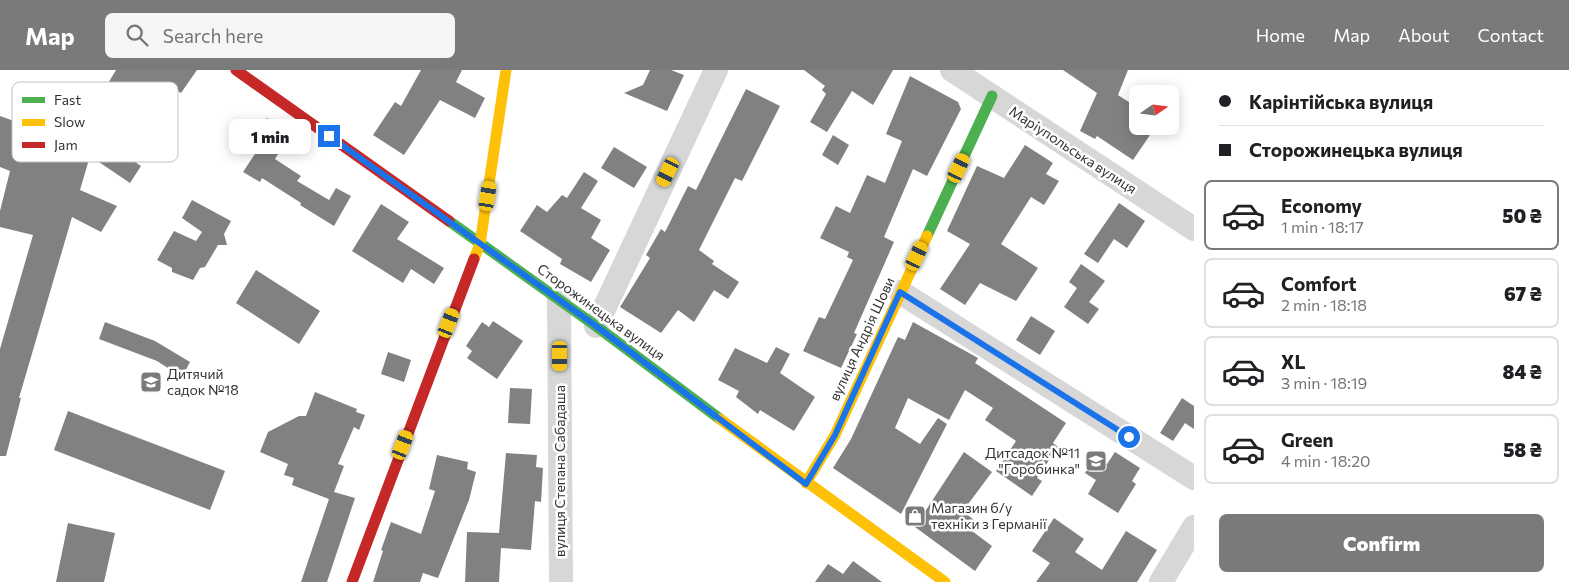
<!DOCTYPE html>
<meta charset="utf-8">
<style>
:root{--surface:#fff;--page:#f6f6f6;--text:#202124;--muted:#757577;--line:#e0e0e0;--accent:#7a7a7a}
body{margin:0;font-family:Commissioner,sans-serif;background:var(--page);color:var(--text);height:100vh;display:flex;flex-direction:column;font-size:19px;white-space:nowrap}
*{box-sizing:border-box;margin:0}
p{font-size:16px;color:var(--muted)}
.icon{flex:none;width:28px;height:28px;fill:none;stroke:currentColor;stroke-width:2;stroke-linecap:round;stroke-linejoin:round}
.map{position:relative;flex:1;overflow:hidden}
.drawer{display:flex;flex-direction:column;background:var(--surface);width:375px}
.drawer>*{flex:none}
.banner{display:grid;align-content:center;height:110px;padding:0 25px;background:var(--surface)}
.needle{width:32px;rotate:76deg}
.fabs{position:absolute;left:1129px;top:15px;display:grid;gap:10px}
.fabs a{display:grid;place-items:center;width:50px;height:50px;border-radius:8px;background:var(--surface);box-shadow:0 2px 12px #0003;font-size:25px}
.end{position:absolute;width:22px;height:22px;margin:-11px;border:6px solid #1a73e8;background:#fff;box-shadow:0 0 0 2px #fff}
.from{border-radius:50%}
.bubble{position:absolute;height:35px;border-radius:8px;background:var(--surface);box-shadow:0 2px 12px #0003;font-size:16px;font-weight:800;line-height:35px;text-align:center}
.car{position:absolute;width:15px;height:30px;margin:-15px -8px;border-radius:6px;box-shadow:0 0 4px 1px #0007;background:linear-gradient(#f5c518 24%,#345 0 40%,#f5c518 0 76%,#345 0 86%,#f5c518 0)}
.banner b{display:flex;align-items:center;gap:18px;height:48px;font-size:19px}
.banner b+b{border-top:1px solid var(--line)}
.banner i{width:12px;height:12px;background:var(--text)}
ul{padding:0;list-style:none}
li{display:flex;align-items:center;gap:15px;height:70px;margin:0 10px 8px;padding:0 15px;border:2px solid var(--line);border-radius:8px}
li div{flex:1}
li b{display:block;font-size:19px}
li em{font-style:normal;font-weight:800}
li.active{border-color:var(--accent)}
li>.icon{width:45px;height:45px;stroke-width:1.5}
.cta{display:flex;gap:10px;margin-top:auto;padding:10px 25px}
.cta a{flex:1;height:58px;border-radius:8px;background:var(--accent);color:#fff;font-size:20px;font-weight:800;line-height:58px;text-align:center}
header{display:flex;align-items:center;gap:30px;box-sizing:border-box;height:70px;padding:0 25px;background:var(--accent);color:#fff}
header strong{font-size:24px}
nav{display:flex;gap:28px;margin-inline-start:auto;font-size:18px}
.search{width:350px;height:45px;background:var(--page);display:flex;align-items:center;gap:12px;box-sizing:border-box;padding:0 18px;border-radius:8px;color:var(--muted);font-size:19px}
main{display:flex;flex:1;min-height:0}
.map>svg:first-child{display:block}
</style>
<header>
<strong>Map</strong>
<div class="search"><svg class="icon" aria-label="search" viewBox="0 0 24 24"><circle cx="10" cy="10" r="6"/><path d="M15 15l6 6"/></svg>Search here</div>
<nav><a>Home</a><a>Map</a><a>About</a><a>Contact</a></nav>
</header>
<main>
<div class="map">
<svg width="1194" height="512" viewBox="0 0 1194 512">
<rect width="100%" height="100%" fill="#fff"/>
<!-- building -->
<g fill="#818181">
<path d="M116,0h81l-16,23 -11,-7 -3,4 -9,-6 -12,19 -13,-10 -7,11 -22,-14z"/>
<path d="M421,0h41l-6,12 29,16 -10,20 -35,-18 -36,55 -31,-20 22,-33 6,4z"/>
<path d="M650,0h21l13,5 -17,36 -43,-18 19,-8z"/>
<path d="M804,0h89l-20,35 -21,-14 -25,41 -17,-10 16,-28 -4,-4 3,-4z"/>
<path d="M1063,0h65l-10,25 20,13v18l12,9 -17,25 -36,-24 -2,3 -15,-8 17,-38z"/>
<path d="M910,6l48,26 3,7 -34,67 -14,-7 -29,68 10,5 -40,91 3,1 -16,34 -38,-17 16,-34 6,2 28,-59 -6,-3 2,-5 -29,-14 16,-32 14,7 17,-38 18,8 17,-42 -16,-7z"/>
<path d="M746,19l34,17 -38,75 -7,-3 -36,72 15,11 -2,3 27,18 -11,17 -14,-9 -20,32 -16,-12 -17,23 -41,-26 30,-49 -4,-3 15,-26 4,3 23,-46 8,4z"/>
<path d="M49,41l44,13 -2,8 50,34 -11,17 -40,-27 -10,34 37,16 -16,26 -29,-15 -53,181h2l-15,58h-6v-107l33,-114 -33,-8v-16l10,-40 -10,-4v-51l42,15z"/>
<path d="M267,48l24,15 -16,26 26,17 -4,5 32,19 7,-12 15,8 -17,30 -34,-21 1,-2 -39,-25 -2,4 -17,-10 23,-35 -8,-5z"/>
<path d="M833,65l16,10 -11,20 -16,-10z"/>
<path d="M1025,75l28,18 -7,11 13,7 -15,24 -13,-8 -30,47 37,24 -22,33 -36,-18 -15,22 -25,-16 30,-45 -23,-13 30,-65 27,12z"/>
<path d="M614,77l33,20 -13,21 -33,-20z"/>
<path d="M584,102l14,9 -17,27 20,12 -10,18 19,12 -19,32 -31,-18 2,-5 -42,-28 17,-26 10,7 15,-17 5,3z"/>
<path d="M192,130l39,21 -7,13 3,11h-9l-13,22 -5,1 -7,12 -21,-8v-4l-15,-8 17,-29 22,10 6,-9 -20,-14z"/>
<path d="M1119,133l26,18 -18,27 -13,-9 -16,24 -14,-9z"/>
<path d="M381,134l28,18 -12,17 47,29 -10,16 -23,-15 -8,14 -51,-32z"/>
<path d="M1081,194l24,17 -16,21 10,7 -11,15 -24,-17 13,-19 -8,-6z"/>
<path d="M256,200l64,41 -21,33 -63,-41z"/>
<path d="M1031,246l24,15 -15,24 -24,-15z"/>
<path d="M493,251l30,20 -26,38 -30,-21 5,-7 -6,-5 16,-24 7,5z"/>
<path d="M105,252l50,19 35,21 -8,15 -25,-16 -58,-22z"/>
<path d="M913,252l65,36 -3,5 91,60 -13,20 5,4 -21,31 5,3 -10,15 -36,-25 20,-30 -31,-21 8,-12 -28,-18 -16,30 -41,-22 -13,30 25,16 18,-26 9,6 -46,90 -68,-46 18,-29 47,-102 7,3z"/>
<path d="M776,277l14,7 -10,19 35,24 -21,34 -34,-21 -2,4 -22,-17 3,-6 -21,-11 17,-32 32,15z"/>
<path d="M388,282l23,8 -7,22 -23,-8z"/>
<path d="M510,318l22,1 -2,35 -22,-1z"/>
<path d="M315,322l42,17 -1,3 9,3 -6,15 -5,-3 -16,37 6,2 -10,26 21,6 -28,84h-26l28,-83 -37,-14 2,-7 -10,-3 4,-11 -28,-12 8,-20 31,-16h7z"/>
<path d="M1182,328l12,8v23l-9,-6 -12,18 -13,-8z"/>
<path d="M68,341l157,60 -15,39 -156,-60z"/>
<path d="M964,382l28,20 -29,39 11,9 -6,8 24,18 -17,25 -60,-44z"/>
<path d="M1115,382l25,16 -8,13 4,3 -18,29 -30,-19 8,-14 -11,-7 11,-16 11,7z"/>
<path d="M506,383l31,2 -1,12 7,1 -2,34 -6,-1 -4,49 -30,-2 -2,34h-34l2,-50 32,1z"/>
<path d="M437,385l31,7 -1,7 9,3 -7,28 -31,78 -15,-5 -3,9h-47l10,-31 -2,-1 10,-28 30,12 14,-43 -6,-2z"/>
<path d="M1054,448l30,21 -9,13 27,18 24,-39 31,19 -20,32h-101l14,-19 -18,-12z"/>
<path d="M68,453l47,10 -11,49h-48z"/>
<path d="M853,491l29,21h-67l13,-18 15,10z"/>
</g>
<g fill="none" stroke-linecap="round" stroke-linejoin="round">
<!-- street -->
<g stroke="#d7d7d7" stroke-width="24">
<path d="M952,0l242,159"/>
<path d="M900,222l294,186"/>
<path d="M559,230l2,282"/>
<path d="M596,256l120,-256"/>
<path d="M1161,512l33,-55"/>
</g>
<!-- fast -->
<g stroke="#4caf50" stroke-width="11">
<path d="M449,151l147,105 124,93"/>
<path d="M927,166l65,-140"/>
</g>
<!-- slow -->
<g stroke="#ffc107" stroke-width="11">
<path d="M474,189l6,-15 26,-174"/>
<path d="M720,349l225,163"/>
<path d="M806,413l29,-48 92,-199"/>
</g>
<!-- jam -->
<g stroke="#c62828" stroke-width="11">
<path d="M236,0l213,151"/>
<path d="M352,512l122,-323"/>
</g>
</g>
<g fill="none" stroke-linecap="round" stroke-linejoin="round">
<!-- route -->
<path stroke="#1a73e8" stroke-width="6" d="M329,66l267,190 210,158 29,-49 65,-143 229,145"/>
</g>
<!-- icons -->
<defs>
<g id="school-square" transform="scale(1.125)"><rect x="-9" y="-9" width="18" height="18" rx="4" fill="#7a7a7a" stroke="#fff"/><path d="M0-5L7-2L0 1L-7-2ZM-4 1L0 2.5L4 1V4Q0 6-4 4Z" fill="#fff"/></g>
<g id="shop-square" transform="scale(1.125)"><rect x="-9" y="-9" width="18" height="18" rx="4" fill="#7a7a7a" stroke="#fff"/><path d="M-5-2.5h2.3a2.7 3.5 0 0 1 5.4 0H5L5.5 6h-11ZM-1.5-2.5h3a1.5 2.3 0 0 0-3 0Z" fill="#fff"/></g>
</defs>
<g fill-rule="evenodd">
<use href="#school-square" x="151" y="312"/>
<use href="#school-square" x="1096" y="391"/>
<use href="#shop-square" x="915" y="446"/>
</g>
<g text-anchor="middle" stroke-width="5" stroke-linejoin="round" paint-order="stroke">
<!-- street labels -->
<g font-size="14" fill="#333" stroke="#fff">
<text transform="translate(1073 80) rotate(33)" y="5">Маріупольська вулиця</text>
<text transform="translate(601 242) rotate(36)" y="5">Сторожинецька вулиця</text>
<text transform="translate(862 269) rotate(-65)" y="5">вулиця Андрія Шови</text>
<text transform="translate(560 401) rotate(-90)" y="5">вулиця Степана Сабадаша</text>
</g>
<!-- poi labels -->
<g font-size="14" fill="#333" stroke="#fff" text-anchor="start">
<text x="167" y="309">Дитячий<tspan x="167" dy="16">садок №18</tspan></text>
<text x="1080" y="388" text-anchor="end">Дитсадок №11<tspan x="1080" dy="16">"Горобинка"</tspan></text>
<text x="931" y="443">Магазин б/у<tspan x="931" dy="16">техніки з Германії</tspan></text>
</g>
</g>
<!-- legend -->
<rect x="12" y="12" width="166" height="80" rx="8" fill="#fff" stroke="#c2c2c2" stroke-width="1"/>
<rect x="22" y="27" width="23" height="6" fill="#4caf50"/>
<rect x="22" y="49" width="23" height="7" fill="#ffc107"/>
<rect x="22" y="72" width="23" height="6" fill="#c62828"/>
<g font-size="14" fill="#333">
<text x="54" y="35">Fast</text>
<text x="54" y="57">Slow</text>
<text x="54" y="80">Jam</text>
</g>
</svg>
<div class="fabs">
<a><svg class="needle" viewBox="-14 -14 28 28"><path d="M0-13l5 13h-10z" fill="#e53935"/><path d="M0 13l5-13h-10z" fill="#757577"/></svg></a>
</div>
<i class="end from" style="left:1129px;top:367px"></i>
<i class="end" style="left:329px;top:66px"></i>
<div class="bubble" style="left:229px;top:49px;width:82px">1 min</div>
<i class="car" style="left:959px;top:98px;rotate:25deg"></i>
<i class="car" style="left:668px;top:102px;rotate:206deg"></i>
<i class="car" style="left:488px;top:126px;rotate:9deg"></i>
<i class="car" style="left:917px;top:186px;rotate:25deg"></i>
<i class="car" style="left:449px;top:253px;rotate:21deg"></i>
<i class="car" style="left:560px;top:286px;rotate:180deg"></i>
<i class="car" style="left:403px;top:375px;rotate:21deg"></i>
</div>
<section class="drawer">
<div class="banner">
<b><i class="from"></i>Карінтійська вулиця</b>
<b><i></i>Сторожинецька вулиця</b>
</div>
<ul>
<li class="active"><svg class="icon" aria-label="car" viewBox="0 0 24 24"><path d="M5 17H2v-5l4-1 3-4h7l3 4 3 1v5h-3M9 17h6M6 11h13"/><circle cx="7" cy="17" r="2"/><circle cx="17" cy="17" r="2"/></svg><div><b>Economy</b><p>1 min · 18:17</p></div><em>50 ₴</em></li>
<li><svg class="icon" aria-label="car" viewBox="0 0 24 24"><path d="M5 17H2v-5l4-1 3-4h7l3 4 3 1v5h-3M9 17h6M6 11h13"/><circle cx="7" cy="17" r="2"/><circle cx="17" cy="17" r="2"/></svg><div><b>Comfort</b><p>2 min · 18:18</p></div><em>67 ₴</em></li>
<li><svg class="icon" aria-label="car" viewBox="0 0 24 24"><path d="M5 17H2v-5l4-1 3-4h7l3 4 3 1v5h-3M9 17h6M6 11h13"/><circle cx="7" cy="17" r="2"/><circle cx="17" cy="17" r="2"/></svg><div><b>XL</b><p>3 min · 18:19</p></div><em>84 ₴</em></li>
<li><svg class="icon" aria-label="car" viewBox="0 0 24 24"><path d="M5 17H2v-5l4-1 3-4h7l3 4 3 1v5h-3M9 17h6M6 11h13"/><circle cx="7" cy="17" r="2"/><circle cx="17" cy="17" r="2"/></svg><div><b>Green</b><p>4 min · 18:20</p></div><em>58 ₴</em></li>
</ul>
<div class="cta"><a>Confirm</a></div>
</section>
</main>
